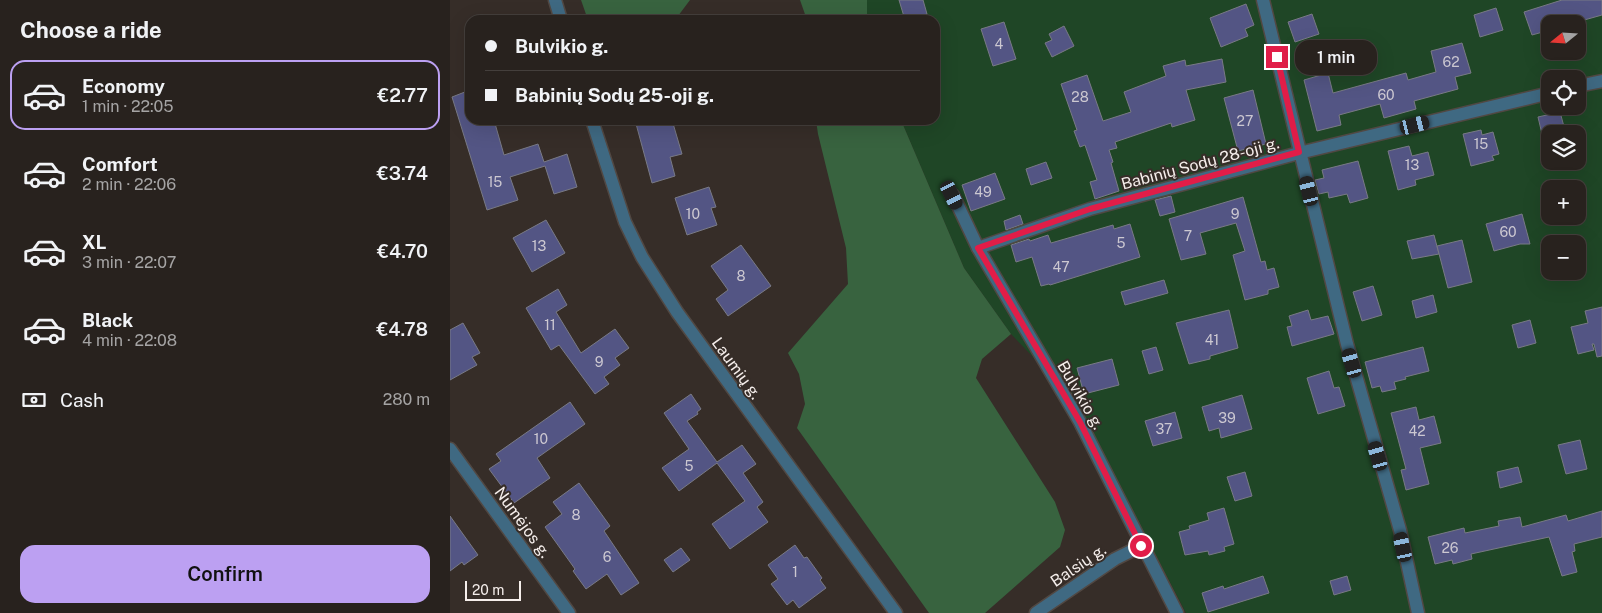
<!DOCTYPE html>
<meta charset="utf-8">
<style>
:root{--surface:#28221e;--page:#302a27;--text:#f1f3f6;--muted:#a5a4a4;--line:#443f3c;--accent:#bca0f2}
body{margin:0;font-family:"Public Sans",sans-serif;background:var(--page);color:var(--text);height:100vh;display:flex;flex-direction:column;font-size:19px;white-space:nowrap}
*{box-sizing:border-box;margin:0}
p{font-size:16px;color:var(--muted)}
.icon{flex:none;width:28px;height:28px;fill:none;stroke:currentColor;stroke-width:2;stroke-linecap:round;stroke-linejoin:round}
.map{position:relative;flex:1;overflow:hidden}
.side{display:flex;flex-direction:column;background:var(--surface);width:450px}
.side>*{flex:none}
.top-card{position:absolute;left:15px;top:15px;width:475px;height:110px;border-radius:15px;box-shadow:0 5px 20px #0002,0 0 0 1px var(--line);display:grid;align-content:center;height:110px;padding:0 20px;background:var(--surface)}
.needle{width:32px;rotate:252deg}
.tools{position:absolute;left:1091px;top:15px;display:grid;gap:10px}
.tools a{display:grid;place-items:center;width:45px;height:45px;border-radius:10px;background:var(--surface);box-shadow:0 5px 20px #0002,0 0 0 1px var(--line);font-size:25px}
.scale{position:absolute;left:15px;bottom:12px;width:56px;box-sizing:border-box;padding-left:5px;border:2px solid #f5eeeb;border-top:0;font-size:14px;line-height:18px;white-space:nowrap;color:#f5eeeb;-webkit-text-stroke:4px #362d28;paint-order:stroke}
.end{position:absolute;width:22px;height:22px;margin:-11px;border:6px solid #e11d48;background:#fff;box-shadow:0 0 0 2px #fff}
.from{border-radius:50%}
.bubble{position:absolute;height:35px;border-radius:15px;background:var(--surface);box-shadow:0 5px 20px #0002,0 0 0 1px var(--line);font-size:16px;font-weight:600;line-height:35px;text-align:center}
.car{position:absolute;width:15px;height:30px;margin:-15px -8px;border-radius:6px;box-shadow:0 0 4px 1px #0007;background:linear-gradient(#222 24%,#8ab4d8 0 40%,#222 0 76%,#8ab4d8 0 86%,#222 0)}
.top-card b{display:flex;align-items:center;gap:18px;height:48px;font-size:19px}
.top-card b+b{border-top:1px solid var(--line)}
.top-card i{width:12px;height:12px;background:var(--text)}
ul{padding:0;list-style:none}
li{display:flex;align-items:center;gap:15px;height:70px;margin:0 10px 8px;padding:0 10px;border:2px solid transparent;border-radius:15px}
li div{flex:1}
li b{display:block;font-size:19px}
li em{font-style:normal;font-weight:600}
li.current{border-color:var(--accent)}
li>.icon{width:45px;height:45px;stroke-width:1.5}
h2{padding:0 20px;font-size:22px;line-height:60px}
.pay{display:flex;align-items:center;gap:12px;height:55px;padding:0 20px;font-size:19px}
.pay p{margin-inline-start:auto}
.primary-button{display:flex;gap:10px;margin-top:auto;padding:10px 20px}
.primary-button a{flex:1;height:58px;border-radius:15px;background:var(--accent);color:#111;font-size:20px;font-weight:600;line-height:58px;text-align:center}
main{display:flex;flex:1;min-height:0}
.map>svg:first-child{display:block}
</style>
<main>
<section class="side">
<h2>Choose a ride</h2>
<ul>
<li class="current"><svg class="icon" aria-label="car" viewBox="0 0 24 24"><path d="M5 17H2v-5l4-1 3-4h7l3 4 3 1v5h-3M9 17h6M6 11h13"/><circle cx="7" cy="17" r="2"/><circle cx="17" cy="17" r="2"/></svg><div><b>Economy</b><p>1 min · 22:05</p></div><em>€2.77</em></li>
<li><svg class="icon" aria-label="car" viewBox="0 0 24 24"><path d="M5 17H2v-5l4-1 3-4h7l3 4 3 1v5h-3M9 17h6M6 11h13"/><circle cx="7" cy="17" r="2"/><circle cx="17" cy="17" r="2"/></svg><div><b>Comfort</b><p>2 min · 22:06</p></div><em>€3.74</em></li>
<li><svg class="icon" aria-label="car" viewBox="0 0 24 24"><path d="M5 17H2v-5l4-1 3-4h7l3 4 3 1v5h-3M9 17h6M6 11h13"/><circle cx="7" cy="17" r="2"/><circle cx="17" cy="17" r="2"/></svg><div><b>XL</b><p>3 min · 22:07</p></div><em>€4.70</em></li>
<li><svg class="icon" aria-label="car" viewBox="0 0 24 24"><path d="M5 17H2v-5l4-1 3-4h7l3 4 3 1v5h-3M9 17h6M6 11h13"/><circle cx="7" cy="17" r="2"/><circle cx="17" cy="17" r="2"/></svg><div><b>Black</b><p>4 min · 22:08</p></div><em>€4.78</em></li>
</ul>
<div class="pay"><svg class="icon" aria-label="cash" viewBox="0 0 24 24"><path d="M3 7h18v10H3z"/><circle cx="12" cy="12" r="2"/></svg>Cash<p>280 m</p></div>
<div class="primary-button"><a>Confirm</a></div>
</section>
<div class="map">
<svg width="1152" height="613" viewBox="0 0 1152 613">
<rect width="100%" height="100%" fill="#362d28"/>
<!-- green -->
<path fill="#1f4626" fill-rule="evenodd" d="M417,0h735v613h-416l-106,-203 -27,-32 -42,-44 -47,-66 -63,-148h34v-100h-68zM1100,24h28v27h-28zM1100,79h28v27h-28zM1100,134h28v27h-28zM1100,189h28v27h-28zM1100,244h28v27h-28z"/>
<!-- forest -->
<g fill="#38633f">
<path d="M131,0h109l-15,20h-87z"/>
<path d="M350,0h67v20h-60z"/>
<path d="M366,120h85l63,148 47,66 -29,25 -6,19 79,124 10,28 -5,17 -75,66h-56l-132,-185 8,-24 -6,-30 -11,-21 60,-69 -2,-36 -28,-114z"/>
</g>
<!-- building -->
<g fill="#535584" stroke="#797a85">
<path d="M449,0h24l4,14 -22,6z"/>
<path d="M1112,0h40v15l-32,9h-20v6l-18,5 -8,-23z"/>
<path d="M796,4l8,21 -9,4 3,7 -27,11 -11,-29z"/>
<path d="M1046,8l7,22 -23,7 -6,-22z"/>
<path d="M862,14l7,20 -24,8 -7,-20z"/>
<path d="M554,22l12,37 -23,7 -12,-37z"/>
<path d="M614,26l10,20 -22,11 -7,-14 7,-3 -3,-6z"/>
<path d="M1012,43l9,30 -16,4 3,12 -44,12 2,8 -32,9 -4,-14 -41,11 2,10 -24,6 -13,-51 24,-7 5,20 73,-20 2,7 28,-8 -5,-21z"/>
<path d="M772,59l4,23 -40,8 9,30 -23,7 -1,-4 -56,19 2,6 -8,2 4,12 -2,1 8,28 -24,8 -5,-17 7,-2 -12,-35 -5,2 -6,-16 3,-1 -16,-46 26,-9 16,46 28,-9 -7,-20 42,-16 -3,-10 22,-6 1,6z"/>
<path d="M20,90v30h24l10,35 34,-11 6,18 23,-8 10,33 -23,7 -9,-28 -35,11 8,23 -31,10 -35,-113z"/>
<path d="M803,90l13,54 -28,7 -14,-53z"/>
<path d="M1110,112l6,22h-24l-4,-17z"/>
<path d="M185,120h37l10,34 -12,3 5,19 -23,7z"/>
<path d="M1031,130l1,5 11,-3 6,22 -7,2 2,4 -23,6 -8,-32z"/>
<path d="M959,146l3,10 16,-4 6,23 -19,5 1,5 -18,5 -10,-39z"/>
<path d="M908,161l10,37 -18,5 -3,-9 -18,4 -1,-6 -9,2 -4,-14 9,-2 -2,-8z"/>
<path d="M596,162l6,16 -21,7 -5,-16z"/>
<path d="M545,173l10,26 -34,12 -9,-26z"/>
<path d="M259,187l7,20 -5,1 6,17 -30,10 -12,-37z"/>
<path d="M721,196l4,16 -15,4 -5,-16z"/>
<path d="M793,197l18,65 4,-1 2,9 7,-2 5,19 -11,3v4l-23,6 -12,-45 12,-4 -9,-28 -36,10 6,21 -25,6 -12,-41z"/>
<path d="M1072,214l8,30h-10l-26,7 -8,-27z"/>
<path d="M570,215l3,9 -17,6 -2,-9z"/>
<path d="M96,220l19,33 -33,19 -19,-34z"/>
<path d="M680,224l10,33 -90,28 -1,-1 -8,2 -9,-29 -16,5 -5,-17 18,-6 1,2 18,-6 3,8 62,-18 1,4z"/>
<path d="M984,235l5,19 -27,5 -5,-18z"/>
<path d="M1012,240l10,42 -24,6 -11,-42z"/>
<path d="M291,245l30,41 -43,30 -12,-17 12,-9 -17,-24z"/>
<path d="M714,280l4,13 -43,12 -4,-13z"/>
<path d="M923,286l9,29 -20,6 -9,-29z"/>
<path d="M108,289l9,16 -11,7 25,41 34,-24 14,19 -14,10 5,7 -16,12 5,7 -14,10 -36,-49 -8,5 -25,-42z"/>
<path d="M983,295l4,17 -21,6 -4,-17z"/>
<path d="M1152,307v49l-5,1 -3,-13h-2l2,6 -16,4 -7,-27 17,-4 -3,-12z"/>
<path d="M779,310l9,38 -28,8v3l-21,5 -13,-41z"/>
<path d="M858,310l3,10 17,-4 6,18 -42,12 -5,-19 5,-1 -3,-10z"/>
<path d="M1080,320l6,23 -18,5 -6,-23z"/>
<path d="M13,323l17,30 -8,4 5,8 -27,15v-50z"/>
<path d="M706,347l7,23 -14,4 -7,-23z"/>
<path d="M973,347l6,24 -24,6 1,2 -12,3 2,7 -14,3 -2,-6 -8,2 -7,-26z"/>
<path d="M662,359l7,26 -35,9 -7,-26z"/>
<path d="M879,371l5,17 5,-1 6,19 -27,8 -11,-36z"/>
<path d="M241,394l10,15 -4,3 1,2 -11,7 30,41 25,-17 14,19 -13,9 20,29 -6,5 11,15 -38,27 -18,-25 33,-23 -28,-38 -38,28 -17,-23 27,-19 -25,-36z"/>
<path d="M792,395l10,34 -31,9 -2,-10 -10,3 -7,-24z"/>
<path d="M120,402l15,22 -48,34 13,20 -36,25 -25,-34 12,-8 -5,-7z"/>
<path d="M966,407l3,13 15,-4 7,27 -21,5 9,36 -23,6 -5,-20 5,-1 -15,-56z"/>
<path d="M725,412l7,26 -29,8 -8,-25z"/>
<path d="M1130,440l7,29 -21,5 -8,-29z"/>
<path d="M1068,467l4,15 -22,6 -3,-16z"/>
<path d="M795,472l7,24 -17,5 -8,-24z"/>
<path d="M129,483l31,43 -6,5 35,52 -18,12 -14,-21 -21,15 -13,-18 2,-2 -30,-42 17,-13 -9,-12z"/>
<path d="M774,508l10,36 -10,3 1,4 -16,4 -1,-4 -23,4 -6,-23 11,-3 -1,-3 20,-6 -2,-7z"/>
<path d="M1152,511v26l-28,7 1,7 -3,1 5,20 -15,4 -13,-39 -78,17 1,5 -19,5 -1,-4 -17,4 -7,-27 36,-9 1,5 34,-7 -1,-5 22,-4 2,10 44,-12 2,6z"/>
<path d="M0,516l28,39 -14,10 -2,-3 -12,9z"/>
<path d="M345,545l9,13 3,-1 15,21 -2,2 6,8 -27,20 -6,-8 -6,5 -16,-21 7,-5 -10,-14z"/>
<path d="M231,548l9,12 -17,12 -9,-12z"/>
<path d="M813,576l6,17 -61,19 -6,-19 21,-7 1,3z"/>
<path d="M897,576l4,14 -17,5 -4,-14z"/>
</g>
<g fill="none" stroke-linecap="round" stroke-linejoin="round">
<!-- street casing -->
<g stroke="#514843" stroke-width="15">
<g id="street">
<path d="M105,0l6,20"/>
<path d="M813,0l84,344 53,186 18,83"/>
<path d="M1128,86l24,-5"/>
<path d="M142,120l33,102 17,35 35,55 219,301"/>
<path d="M503,195l25,53 102,174 97,191"/>
<path d="M528,248l112,-39 209,-56 251,-60"/>
<path d="M0,449l119,164"/>
<path d="M586,613l79,-54 26,-13"/>
</g>
</g>
<!-- street -->
<use href="#street" stroke="#3f6982" stroke-width="12"/>
</g>
<g fill="none" stroke-linecap="round" stroke-linejoin="round">
<!-- route -->
<path stroke="#e11d48" stroke-width="6" d="M691,546l-61,-124 -102,-174 112,-39 209,-57 -22,-95"/>
</g>
<g text-anchor="middle" stroke-width="4" stroke-linejoin="round" paint-order="stroke">
<!-- number labels -->
<g font-size="14" fill="#ccc8d1">
<text x="549" y="49">4</text>
<text x="1001" y="67">62</text>
<text x="936" y="100">60</text>
<text x="630" y="102">28</text>
<text x="795" y="126">27</text>
<text x="1031" y="149">15</text>
<text x="962" y="170">13</text>
<text x="45" y="187">15</text>
<text x="533" y="197">49</text>
<text x="243" y="219">10</text>
<text x="785" y="219">9</text>
<text x="1058" y="237">60</text>
<text x="738" y="241">7</text>
<text x="671" y="248">5</text>
<text x="89" y="251">13</text>
<text x="611" y="272">47</text>
<text x="291" y="281">8</text>
<text x="100" y="330">11</text>
<text x="762" y="345">41</text>
<text x="149" y="367">9</text>
<text x="777" y="423">39</text>
<text x="714" y="434">37</text>
<text x="967" y="436">42</text>
<text x="91" y="444">10</text>
<text x="239" y="471">5</text>
<text x="126" y="520">8</text>
<text x="1000" y="553">26</text>
<text x="157" y="562">6</text>
<text x="345" y="577">1</text>
</g>
<!-- street labels -->
<g font-size="16" fill="#f5eeeb" stroke="#362d28">
<text transform="translate(750 163) rotate(-15)" y="6">Babinių Sodų 28-oji g.</text>
<text transform="translate(287 368) rotate(54)" y="6">Laumių g.</text>
<text transform="translate(631 395) rotate(60)" y="6">Bulvikio g.</text>
<text transform="translate(73 522) rotate(54)" y="6">Numėjos g.</text>
<text transform="translate(628 565) rotate(-34)" y="6">Balsių g.</text>
</g>
</g>
</svg>
<div class="tools">
<a><svg class="needle" viewBox="-14 -14 28 28"><path d="M0-13l5 13h-10z" fill="#e53935"/><path d="M0 13l5-13h-10z" fill="#a5a4a4"/></svg></a>
<a><svg class="icon" aria-label="locate" viewBox="0 0 24 24"><circle cx="12" cy="12" r="6"/><path d="M12 2v4M12 18v4M2 12h4M18 12h4"/></svg></a>
<a><svg class="icon" aria-label="layers" viewBox="0 0 24 24"><path d="M12 4l9 5-9 5-9-5zM3 14l9 5 9-5"/></svg></a>
<a>+</a>
<a>−</a>
</div>
<div class="scale">20 m</div>
<i class="end from" style="left:691px;top:546px"></i>
<i class="end" style="left:827px;top:57px"></i>
<div class="bubble" style="left:845px;top:40px;width:82px">1 min</div>
<i class="car" style="left:965px;top:125px;rotate:76deg"></i>
<i class="car" style="left:859px;top:191px;rotate:346deg"></i>
<i class="car" style="left:502px;top:195px;rotate:154deg"></i>
<i class="car" style="left:902px;top:363px;rotate:344deg"></i>
<i class="car" style="left:928px;top:456px;rotate:344deg"></i>
<i class="car" style="left:953px;top:547px;rotate:348deg"></i>
<div class="top-card">
<b><i class="from"></i>Bulvikio g.</b>
<b><i></i>Babinių Sodų 25-oji g.</b>
</div>
</div>
</main>
